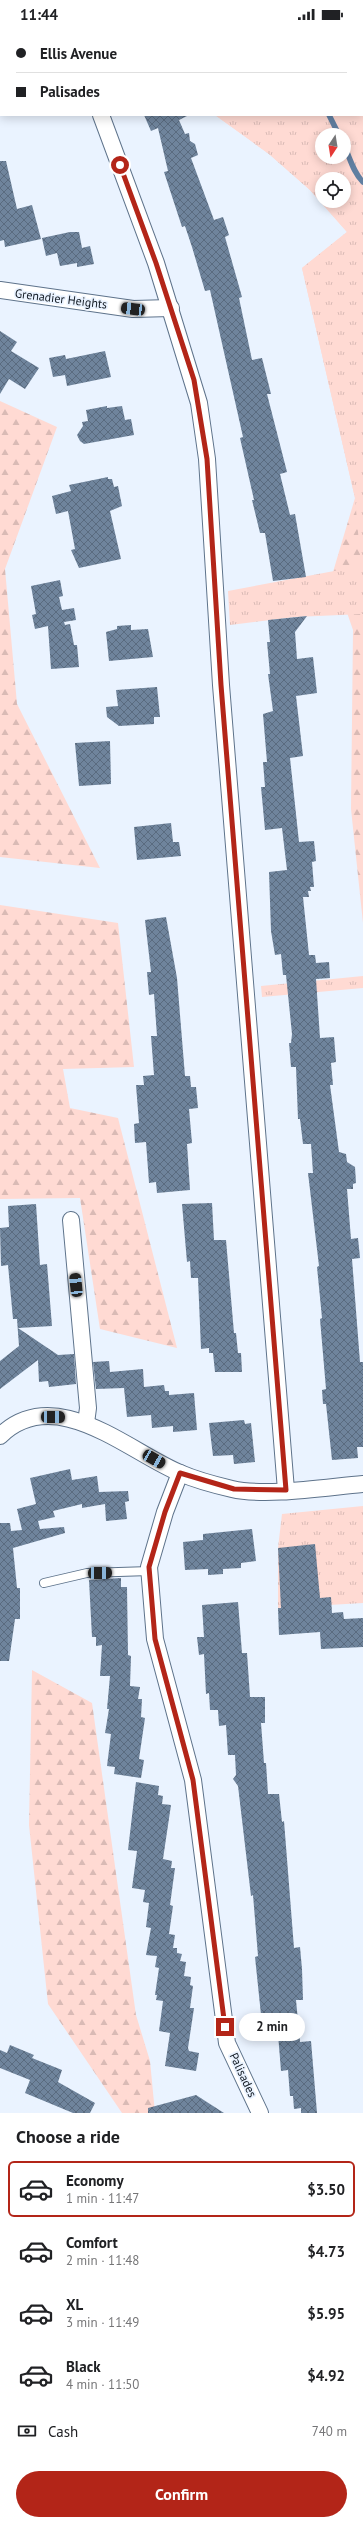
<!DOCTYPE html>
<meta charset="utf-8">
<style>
:root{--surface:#fff;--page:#f6f6f6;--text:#202124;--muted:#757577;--line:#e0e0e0;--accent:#b32518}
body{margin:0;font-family:"PT Sans",sans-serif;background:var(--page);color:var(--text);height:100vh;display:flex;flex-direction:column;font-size:15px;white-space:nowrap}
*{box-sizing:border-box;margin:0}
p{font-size:13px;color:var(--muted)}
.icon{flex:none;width:22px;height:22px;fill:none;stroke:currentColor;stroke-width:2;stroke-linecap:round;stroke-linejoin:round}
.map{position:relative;height:2085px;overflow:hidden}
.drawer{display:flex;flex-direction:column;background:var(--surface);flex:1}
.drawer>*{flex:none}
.banner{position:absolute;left:0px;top:0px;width:363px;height:88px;box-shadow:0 2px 10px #0003;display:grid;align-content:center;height:88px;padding:0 16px;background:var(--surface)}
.needle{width:26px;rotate:192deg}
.controls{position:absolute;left:315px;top:100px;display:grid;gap:8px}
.controls a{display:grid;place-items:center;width:36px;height:36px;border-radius:50%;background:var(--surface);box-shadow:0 2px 10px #0003;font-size:20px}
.end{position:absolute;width:18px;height:18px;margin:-9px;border:5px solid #b32518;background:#fff;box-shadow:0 0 0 2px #fff}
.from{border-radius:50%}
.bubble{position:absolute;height:28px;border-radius:14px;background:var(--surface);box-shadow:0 2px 10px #0003;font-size:13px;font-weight:700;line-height:28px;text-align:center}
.car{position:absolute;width:12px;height:24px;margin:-12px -6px;border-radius:5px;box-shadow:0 0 3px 1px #0007;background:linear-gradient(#222 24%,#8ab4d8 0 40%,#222 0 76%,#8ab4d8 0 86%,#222 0)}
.banner b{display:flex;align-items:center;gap:14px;height:38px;font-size:15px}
.banner b+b{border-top:1px solid var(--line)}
.banner i{width:10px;height:10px;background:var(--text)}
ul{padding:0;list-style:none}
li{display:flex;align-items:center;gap:12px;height:56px;margin:0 8px 6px;padding:0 8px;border:2px solid transparent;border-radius:6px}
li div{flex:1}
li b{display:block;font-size:15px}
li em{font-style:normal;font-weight:700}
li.current{border-color:var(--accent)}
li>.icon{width:36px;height:36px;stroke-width:1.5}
h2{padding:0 16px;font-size:18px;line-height:48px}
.pay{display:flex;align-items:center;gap:10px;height:44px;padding:0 16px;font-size:15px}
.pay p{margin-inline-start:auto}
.action{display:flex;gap:8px;margin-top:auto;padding:8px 16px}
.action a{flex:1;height:46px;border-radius:24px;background:var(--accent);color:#fff;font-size:16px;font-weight:700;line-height:46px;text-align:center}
.status{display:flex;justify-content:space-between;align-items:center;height:28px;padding:0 20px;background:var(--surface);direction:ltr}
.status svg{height:11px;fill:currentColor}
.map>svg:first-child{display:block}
</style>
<div class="status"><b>11:44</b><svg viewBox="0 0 49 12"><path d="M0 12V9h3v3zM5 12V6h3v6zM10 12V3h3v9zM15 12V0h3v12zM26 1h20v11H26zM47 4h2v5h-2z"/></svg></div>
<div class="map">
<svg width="363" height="2085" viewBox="0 0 363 2085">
<defs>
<pattern id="forest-firs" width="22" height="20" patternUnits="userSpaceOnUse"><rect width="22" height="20" fill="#ffdad3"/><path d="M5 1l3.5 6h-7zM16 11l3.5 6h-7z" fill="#d9bab5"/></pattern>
<pattern id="park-tufts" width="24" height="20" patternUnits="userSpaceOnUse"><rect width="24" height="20" fill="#ffdad3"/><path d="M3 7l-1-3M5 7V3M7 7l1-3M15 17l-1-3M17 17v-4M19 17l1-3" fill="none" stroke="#d9bab5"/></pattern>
<pattern id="water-waves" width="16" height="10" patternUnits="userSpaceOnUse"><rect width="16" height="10" fill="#84abd8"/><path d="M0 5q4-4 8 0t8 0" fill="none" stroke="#7192b9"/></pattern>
<pattern id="building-cross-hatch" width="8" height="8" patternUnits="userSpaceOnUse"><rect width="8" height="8" fill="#6f849c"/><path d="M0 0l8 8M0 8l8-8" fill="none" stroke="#5a6b7f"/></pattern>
</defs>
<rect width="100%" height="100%" fill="#eaf3ff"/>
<!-- forest -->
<g fill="url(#forest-firs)" fill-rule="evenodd">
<path d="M363,0v895l-12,-114 2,-179 -20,-58 22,-74 -53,-230 45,-36 -37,-42 -41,-36 -54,-39h147zM322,107h22v22h-22zM322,151h22v22h-22z"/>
<path d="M0,373l57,26 -52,142 12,135 83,164 -100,-11z"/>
<path d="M0,877l118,18 16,144 -71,2 7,39 48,10 59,230 -77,-19 -20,-131 -80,1z"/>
<path d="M32,1642l60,33 44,312 14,46 5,52h-33l-74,-109 -19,-179z"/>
</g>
<!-- park -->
<g fill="url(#park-tufts)" fill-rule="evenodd">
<path d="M98,0h265v586l-68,3 -65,8 -2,-34 133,-25 -6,-68 -53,-230 45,-36 -37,-42 -41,-36 -54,-39h147v-86zM322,107h22v22h-22zM322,151h22v22h-22z"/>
<path d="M363,948v12l-101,9 -1,-11z"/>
<path d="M363,1478v97l-85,5v-60l4,-34z"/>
</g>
<!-- water -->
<path fill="url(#water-waves)" stroke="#617fa1" d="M218,0h124v1h-123z"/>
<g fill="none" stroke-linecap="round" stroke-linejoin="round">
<!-- stream -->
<g stroke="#617fa1" stroke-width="5.5">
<path d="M329,87l10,20"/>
<path d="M344,117c6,13 9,27 19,37"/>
</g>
</g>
<!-- building -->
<g fill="url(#building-cross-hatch)">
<path d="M144,87h45l-10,5 6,14 4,-1 1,8 5,3 3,11 -7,3 23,62 9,-3 6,18 -4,2 17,60 -3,1 13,62 10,-2 9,36h-4l20,78 -7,2 10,41 5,-1 11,63 -33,4 -8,-48h-5l-8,-33h2l-14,-62 3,-1 -33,-147 -5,1 -13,-44 -7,-21 -3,1 -18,-55 4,-1 -10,-43 -7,3z"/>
<path d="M0,133h6l11,48 15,-4 9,34 -36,8 -1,-7 -4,1z"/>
<path d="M70,204h9l3,16 8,-2 4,18 -17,3v-4l-17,3 -3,-13 -11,3 -4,-18z"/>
<path d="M0,303l17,11 -6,9 28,17 -14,21 -16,-10 -9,15z"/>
<path d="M105,323l6,26 -44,9 -2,-11 -12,2 -4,-19 16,-3 1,4z"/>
<path d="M107,378v2l15,-2 3,14 6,-1 3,16 -50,9 -4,-3 -3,-6 6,-9 -1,-4 6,-1 -2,-11z"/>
<path d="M108,449v2h4l2,8 4,-1 4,20 -12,5 11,48 -42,9 -8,-18 4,-1 -7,-38 -12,3 -4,-18 19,-5 -2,-6z"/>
<path d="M60,552l3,16 -4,1 3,13 12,-2 2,12 -12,2 1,3 5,-1 4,21h3l2,22 -28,2 -3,-43 -13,3 -3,-14 4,-1 -5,-28z"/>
<path d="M307,588l-12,16 2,27 16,-2 4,36 -21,3 7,60 -13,2 9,84 15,-1 2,20 -4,1 2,25h-4l1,4h-3l1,6h-6l6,58h6l1,8 13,-1 1,16 -14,1 4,59 14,-1 2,25 -5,1 2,22h-3l9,67 7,2 1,8 8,5 1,16 -3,1v5h-6l4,50 7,-1 2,20 -8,1 8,103h3v85h-6l1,11 -26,2 -6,-56h-3l-1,-14 4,-1 -6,-70 2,-1 -5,-51 2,-1 -11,-93h5l-2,-29h-8l-3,-25h-2l-2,-52h-5l-2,-24h2l1,-9 -6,-59h-3l-2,-21 -6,1 -4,-24 -2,-59 18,-2 -5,-42 -17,2 -4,-43h4l-2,-25h4l-4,-48 10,-3 -5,-37h2l-3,-32h3l-2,-22z"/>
<path d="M131,597v5l17,-1 5,28 -44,4 -3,-29 11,-3v-3z"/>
<path d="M157,659l3,30h-6v7l-35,2 -12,-9 -1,-10 12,-1 -2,-16z"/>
<path d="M110,713l1,43 -32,2 -4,-43z"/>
<path d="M171,795l2,19h6l2,14 -44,4 -3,-33z"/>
<path d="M166,889l11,61 8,98h5l1,11h5l2,21 -9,1 3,34 -5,1 3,46 -33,3 -1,-11 -7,1 -3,-41 -11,1 -1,-19 5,-1 -3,-38h8l-1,-9 11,-1 -3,-39h6l-3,-42 -5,1 -2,-23h4l-6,-52z"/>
<path d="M212,1175l2,37h12l8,93h2l2,20h3l1,19h-27l-2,-19h-4v-5l-8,1 -3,-71h-7l-1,-17 -3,1 -5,-58z"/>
<path d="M36,1176l4,61 7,-1 5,62 -34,2 40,27 16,-1 2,30 -27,3 -1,-6 -9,1 -1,-22 -38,29v-28l19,-15 -2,-27h-4l-5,-54 -7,1 -1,-38 9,-1 -1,-21z"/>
<path d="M109,1333l1,11 33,-3 1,18 20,-2 1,6h4v4l25,-2 3,37 -24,2v-6l-21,2 -1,-13 -24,2 -3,-29 -28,1 -3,-27z"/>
<path d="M244,1392l1,4 6,-1 4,39 -21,2 -1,-9 -20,1 -4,-33z"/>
<path d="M70,1441l2,11 25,-4 2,16 29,-1 1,10 -4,1 2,17 -21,2 -1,-17 -23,4v-4l-29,7 2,6 -17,4 2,8 24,-2 1,6 -52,15 4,40h3v31h-5l-6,42h-9v-138h10l1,8 11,-1 -5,-21 19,-5 -6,-26z"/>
<path d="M252,1501l4,32 -15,2v5l-18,1v5l-15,1v-6l-23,1 -2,-28 20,-2v-6z"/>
<path d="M315,1516l5,54 11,-1 1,16 11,-1 1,7 19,-1v29l-42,2 -1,-17 -41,3 -1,-27h3l-3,-60z"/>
<path d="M121,1550v9h6l1,68 3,1 -1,30 10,1 -2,12h4l-1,18 4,1 -6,41 5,1 -3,18 -27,-4 1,-7 -8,-1 4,-32 -6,-1 4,-24h-2l3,-33h-10l2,-31 -6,1v-9h-4l-3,-57z"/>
<path d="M238,1574l4,51h5l3,44h15v26h-4l3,40h2l2,31h11l3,28 2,-1 10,127 6,-1 2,22 1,31h-7l4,42 11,-1 6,72h-16v-5l-7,1 -1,-13h-3l-2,-26 -7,1 -3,-37h-15l-8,-77 3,-1 -5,-61 -2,1 -13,-110 -5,-7 3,-4 -1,-20h-7l-2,-30 -7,1 -1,-16h-8l-1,-17 -3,1 -2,-40 -5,1 -2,-18h7l-2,-32z"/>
<path d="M136,1754l23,4 -1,9 5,1 -1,8 9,1 -8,54 9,2 -1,7h4l-5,37 3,1 -4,28 6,1 -2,13h4v5l5,1 -2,7 6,1 -2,14 7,1 -1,8 3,1 -3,22h4l-6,40 1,3 10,2 -3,18 -31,-5 5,-33 -11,-2 4,-30 -7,-1 1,-5h-2l4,-27 -4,-1 2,-11 -11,-1 5,-27 -5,-1 3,-24 -6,-1 2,-12 -13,-2 5,-37 -9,-1z"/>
<path d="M10,2017l24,10 -2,3 30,12 -4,12 37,21 -5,10h-17l-48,-20 5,-13 -30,-12v-18l7,3z"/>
<path d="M196,2067l28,18h-76v-5z"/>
</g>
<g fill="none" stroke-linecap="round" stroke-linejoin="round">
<!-- lane casing -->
<g stroke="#5e738b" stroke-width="10">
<path id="lane" d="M44,1555l43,-10 63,-2"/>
</g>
<!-- street casing -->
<g stroke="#5e738b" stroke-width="18">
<g id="street">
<path d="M67,0v1"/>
<path d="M101,87l55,148 43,140 8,56 14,226 65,805"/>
<path d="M0,262l133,19 38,-1"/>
<path d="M71,1192l17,188 -2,15"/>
<path d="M0,1408c55,-54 129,16 180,37 16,7 35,12 52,16 34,8 95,-2 131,-5"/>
<path d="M180,1445l-15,39 -16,55 6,72 38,141 34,263 33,70"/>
</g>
</g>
<!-- lane -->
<use href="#lane" stroke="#fff" stroke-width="8"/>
<!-- street -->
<use href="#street" stroke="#fff" stroke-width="16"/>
</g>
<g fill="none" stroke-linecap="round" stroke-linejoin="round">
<!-- route -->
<path stroke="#b32518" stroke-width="5" d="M120,137l36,98 38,117 13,79 14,226 65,805 -52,-1 -54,-16 -15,39 -16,55 6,72 38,141 32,247"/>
</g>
<g text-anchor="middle" stroke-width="3.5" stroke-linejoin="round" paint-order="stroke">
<!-- street labels -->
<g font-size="12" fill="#0f1720" stroke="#eaf3ff">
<text transform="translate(61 271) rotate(7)" y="4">Grenadier Heights</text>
<text transform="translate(243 2047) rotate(65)" y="4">Palisades</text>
</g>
</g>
</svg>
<div class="controls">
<a><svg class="needle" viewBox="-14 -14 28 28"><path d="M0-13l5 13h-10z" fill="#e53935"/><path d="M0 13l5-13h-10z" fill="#757577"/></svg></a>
<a><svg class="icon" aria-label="locate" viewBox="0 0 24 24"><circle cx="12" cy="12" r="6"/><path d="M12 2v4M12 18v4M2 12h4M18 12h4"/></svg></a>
</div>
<i class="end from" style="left:120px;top:137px"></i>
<i class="end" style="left:225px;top:1999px"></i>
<div class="bubble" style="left:239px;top:1985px;width:66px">2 min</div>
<i class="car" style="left:133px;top:281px;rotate:277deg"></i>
<i class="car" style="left:76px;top:1257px;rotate:354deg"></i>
<i class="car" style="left:53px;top:1389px;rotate:91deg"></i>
<i class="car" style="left:154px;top:1431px;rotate:120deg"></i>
<i class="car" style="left:100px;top:1545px;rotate:89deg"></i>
<div class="banner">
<b><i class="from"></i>Ellis Avenue</b>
<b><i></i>Palisades</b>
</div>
</div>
<section class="drawer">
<h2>Choose a ride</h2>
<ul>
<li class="current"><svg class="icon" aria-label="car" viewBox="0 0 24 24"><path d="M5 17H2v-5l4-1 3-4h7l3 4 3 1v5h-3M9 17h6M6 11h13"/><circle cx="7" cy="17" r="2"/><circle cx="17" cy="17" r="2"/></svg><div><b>Economy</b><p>1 min · 11:47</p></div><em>$3.50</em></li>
<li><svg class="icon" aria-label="car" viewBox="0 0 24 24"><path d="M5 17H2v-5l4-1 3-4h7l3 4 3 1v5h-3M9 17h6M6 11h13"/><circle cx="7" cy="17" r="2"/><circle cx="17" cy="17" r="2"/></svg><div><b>Comfort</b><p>2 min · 11:48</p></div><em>$4.73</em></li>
<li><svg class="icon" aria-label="car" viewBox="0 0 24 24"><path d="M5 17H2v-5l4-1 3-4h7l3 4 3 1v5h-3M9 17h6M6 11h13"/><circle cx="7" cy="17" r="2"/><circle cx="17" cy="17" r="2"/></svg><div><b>XL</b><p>3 min · 11:49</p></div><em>$5.95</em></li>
<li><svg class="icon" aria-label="car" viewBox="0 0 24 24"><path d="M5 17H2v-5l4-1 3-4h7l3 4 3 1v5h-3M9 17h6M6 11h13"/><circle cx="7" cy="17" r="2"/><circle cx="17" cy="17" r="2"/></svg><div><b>Black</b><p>4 min · 11:50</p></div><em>$4.92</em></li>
</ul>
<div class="pay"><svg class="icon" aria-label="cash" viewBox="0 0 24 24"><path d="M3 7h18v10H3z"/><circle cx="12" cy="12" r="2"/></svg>Cash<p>740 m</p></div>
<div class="action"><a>Confirm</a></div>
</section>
